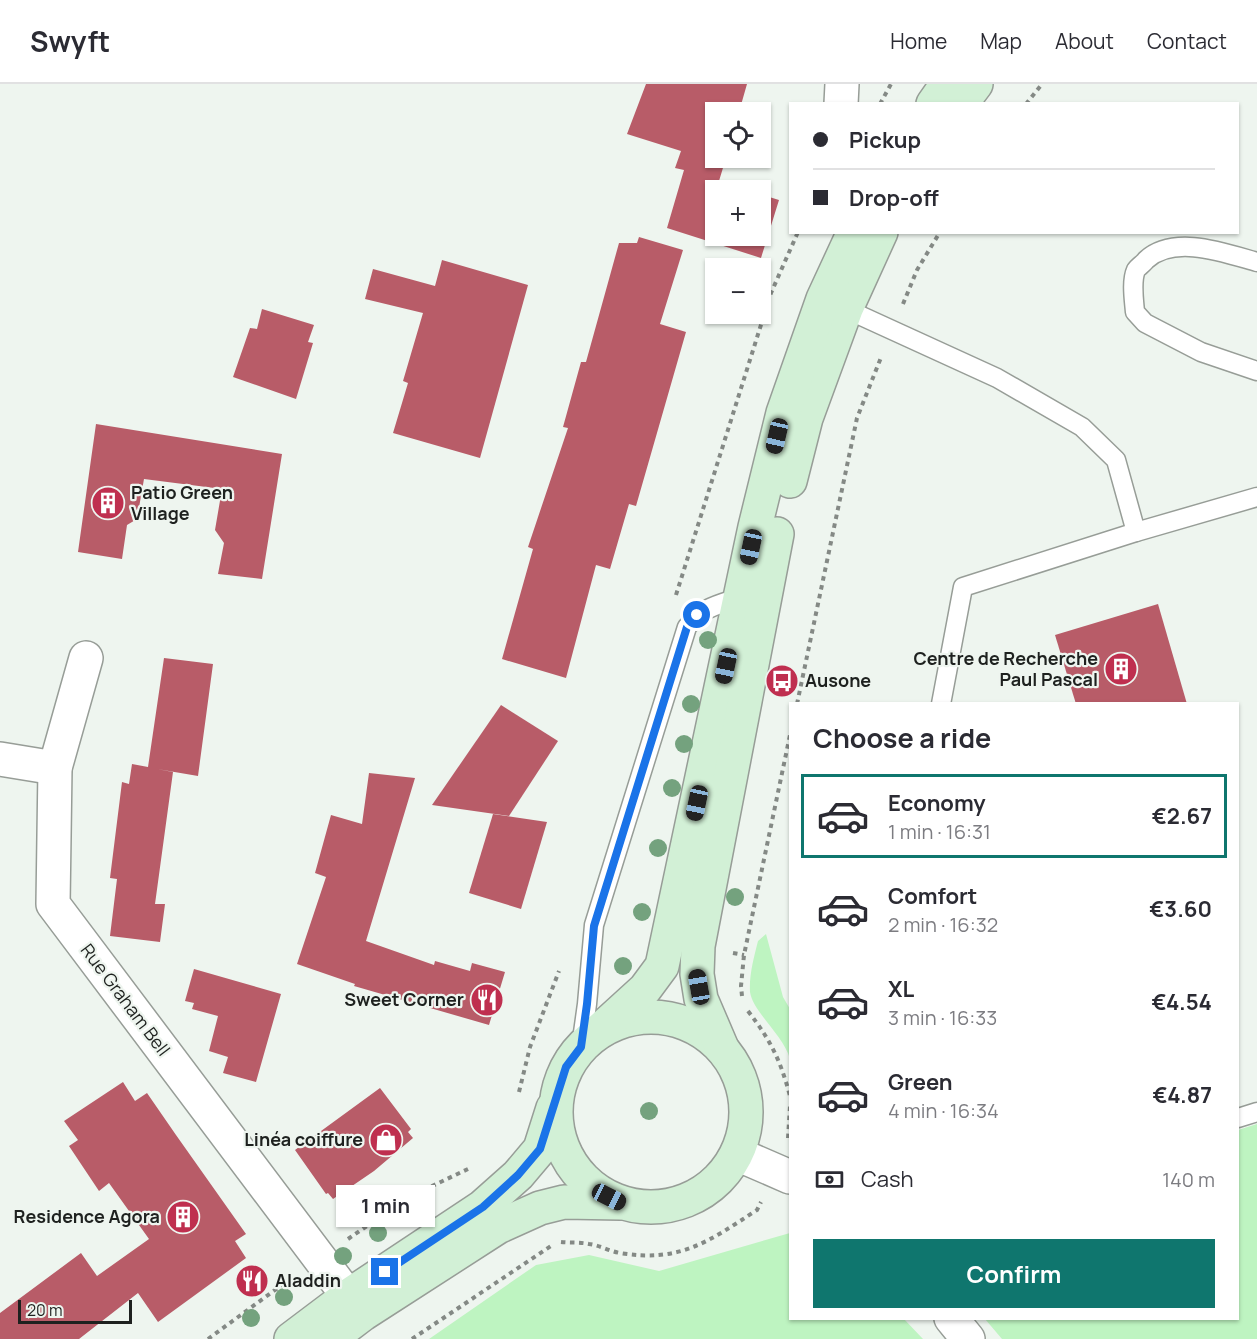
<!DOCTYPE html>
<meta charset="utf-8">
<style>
:root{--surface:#fff;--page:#f2f2f3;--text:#2b2b33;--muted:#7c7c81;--line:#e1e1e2;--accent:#0f766e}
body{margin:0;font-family:Manrope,sans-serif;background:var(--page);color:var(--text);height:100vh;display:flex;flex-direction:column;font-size:22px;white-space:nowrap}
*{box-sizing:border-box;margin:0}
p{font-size:20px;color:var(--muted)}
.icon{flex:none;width:33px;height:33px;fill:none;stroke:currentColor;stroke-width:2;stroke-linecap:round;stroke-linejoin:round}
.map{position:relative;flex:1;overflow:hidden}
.sheet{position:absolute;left:789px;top:618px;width:450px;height:618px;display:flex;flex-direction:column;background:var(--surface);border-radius:0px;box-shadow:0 2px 4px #0004}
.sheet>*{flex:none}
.hud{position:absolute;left:789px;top:18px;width:450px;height:132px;border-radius:0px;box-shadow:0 2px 4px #0004;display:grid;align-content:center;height:132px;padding:0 24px;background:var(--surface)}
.tools{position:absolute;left:705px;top:18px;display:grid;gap:12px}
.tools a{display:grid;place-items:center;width:66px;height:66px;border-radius:0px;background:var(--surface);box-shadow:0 2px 4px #0004;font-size:30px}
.scale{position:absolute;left:18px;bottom:15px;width:114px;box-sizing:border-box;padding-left:6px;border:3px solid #1e211f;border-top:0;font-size:16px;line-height:21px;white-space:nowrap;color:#1e211f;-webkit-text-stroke:4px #eef5ef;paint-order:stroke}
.end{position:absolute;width:27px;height:27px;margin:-14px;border:8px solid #1a73e8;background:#fff;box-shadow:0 0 0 3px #fff}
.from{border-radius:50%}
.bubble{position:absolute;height:42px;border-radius:0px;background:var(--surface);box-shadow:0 2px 4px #0004;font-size:20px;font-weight:700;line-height:42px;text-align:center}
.car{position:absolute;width:18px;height:36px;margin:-18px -9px;border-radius:8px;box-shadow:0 0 4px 2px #0007;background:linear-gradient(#222 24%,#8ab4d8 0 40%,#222 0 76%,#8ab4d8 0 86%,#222 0)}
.hud b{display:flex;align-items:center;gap:21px;height:57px;font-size:22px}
.hud b+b{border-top:2px solid var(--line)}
.hud i{width:15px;height:15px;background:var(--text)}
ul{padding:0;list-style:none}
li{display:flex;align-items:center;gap:18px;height:84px;margin:0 12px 9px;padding:0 12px;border:3px solid transparent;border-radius:0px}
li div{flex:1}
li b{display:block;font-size:22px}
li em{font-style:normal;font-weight:700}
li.selected{border-color:var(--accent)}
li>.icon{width:54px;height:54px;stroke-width:1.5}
h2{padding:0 24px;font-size:27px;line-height:72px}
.pay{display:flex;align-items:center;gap:15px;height:66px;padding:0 24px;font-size:22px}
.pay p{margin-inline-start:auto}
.button{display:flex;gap:12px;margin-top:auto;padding:12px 24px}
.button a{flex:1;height:69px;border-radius:0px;background:var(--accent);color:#fff;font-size:24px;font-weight:700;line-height:69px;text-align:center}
header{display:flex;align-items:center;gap:36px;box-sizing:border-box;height:84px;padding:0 30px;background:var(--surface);border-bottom:2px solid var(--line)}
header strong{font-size:28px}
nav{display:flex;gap:33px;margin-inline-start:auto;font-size:21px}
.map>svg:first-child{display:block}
</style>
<header>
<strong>Swyft</strong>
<nav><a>Home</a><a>Map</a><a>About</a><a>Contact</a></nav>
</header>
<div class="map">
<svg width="1257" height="1255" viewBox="0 0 1257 1255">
<rect width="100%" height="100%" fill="#eef5ef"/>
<!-- green -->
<g fill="#bef4c1">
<path d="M766,850l17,63 7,12v50c-6,-23 -37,-47 -40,-67 -1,-17 4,-35 8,-51z"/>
<path d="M1257,1040v215h-255l-17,-20 253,-1v-188z"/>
<path d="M790,1149v85l114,1 19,20h-494l107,-74 53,-10 70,16z"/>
</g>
<!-- building -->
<g fill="#b85c68">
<path d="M646,0h101l-8,28h-23v46h10l-7,23 31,9h-34v46h44v-42l19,6 -18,58 -94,-30 17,-58 -9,-2 6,-17 -54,-17z"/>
<path d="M639,153l44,13 -23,74 26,8 -50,174 -7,-2 -19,65 -14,-4 -30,113 -64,-19 31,-110 -5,-2 40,-119 -5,-1 18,-65h5l33,-119h18z"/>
<path d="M442,176l86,25 -48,173 -87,-25 15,-50 -5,-2 20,-68 -58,-14 8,-30 62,17z"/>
<path d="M262,225l52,16 -6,17 5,1 -17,56 -63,-22 17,-49 7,1z"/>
<path d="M96,340l186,30 -20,125 -44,-5 6,-31 -9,-13 7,-41 -78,-10 -7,40 -10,6 -5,34 -44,-7z"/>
<path d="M1158,520l29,100h-111l-21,-69z"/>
<path d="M164,574l49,6 -15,112 -41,-7 16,3 -18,132h10l-5,38 -50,-6 7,-57 -7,-1 12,-96 7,2 3,-20 16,3z"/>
<path d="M501,621l57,36 -49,75 -77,-11z"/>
<path d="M369,689l46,5 -49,163 68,24 1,-4 35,10 2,-8 33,9 -16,53 -135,-39 1,-2 -58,-20 29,-87 -11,-4 16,-58 31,9z"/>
<path d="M493,730l54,8 -26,87 -52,-16z"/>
<path d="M194,885l87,25 -25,88 -33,-9 5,-16 -19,-6 9,-35 -26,-7 2,-6 -9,-2z"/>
<path d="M123,998l12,19 12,-8 29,42 70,99 -11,7 11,17 -88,64 -20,-29 -59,46h-79v-26l81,-60 16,23 52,-37 -40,-56 -10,8 -30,-45 9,-6 -14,-19z"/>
<path d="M380,1004l31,41 -3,3 5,6 -39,33 -41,28 -5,-6 -2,1 -31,-44z"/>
</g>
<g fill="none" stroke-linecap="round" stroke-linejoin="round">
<!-- service casing -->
<g stroke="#979d97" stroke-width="21">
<g id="service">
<path d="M1257,178c-32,-9 -83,-28 -111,-2 -2,3 -8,7 -10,10 -5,11 -2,30 -1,42l10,11 56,29 56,19"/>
<path d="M846,225l151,69 85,49 34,33 20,72 -173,55 -22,117"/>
<path d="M1136,448l121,-35"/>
<path d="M581,963l6,-43 7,-79 93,-298c16,-20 30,-22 54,-30"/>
<path d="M1238,1034l19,-6"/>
</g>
</g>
<!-- minor casing -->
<g stroke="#979d97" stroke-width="36">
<g id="minor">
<path d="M841,20l1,-20"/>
<path d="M86,574l-31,110 -2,136 295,392"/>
<path d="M0,675l55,9"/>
<path d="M737,1070l53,23"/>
<path d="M951,1234l17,21"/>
</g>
</g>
<!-- secondary casing -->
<g stroke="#979d97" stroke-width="36">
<g id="secondary">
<path d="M933,20l14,-20"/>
<path d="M961,20l15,-20"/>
<path d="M790,397l16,-63 40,-109 35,-77"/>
<circle cx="651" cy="1028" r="95"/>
<path d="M600,946l45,-41 17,-23 93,-439 28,-114 40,-114 31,-67"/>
<path d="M722,964l-21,-49 -4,-25 1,-28 79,-412"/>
<path d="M291,1255l57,-43 134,-89 36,-32 22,-26 13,-41"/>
<path d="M330,1255l33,-25 135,-87 42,-19 24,-6 56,1"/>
</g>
</g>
<!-- path -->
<g stroke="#848985" stroke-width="4" stroke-dasharray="4.5 4.5" stroke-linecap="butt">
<path d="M880,20l11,-20"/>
<path d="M1026,20l16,-20"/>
<path d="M903,220l14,-34 23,-38"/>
<path d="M676,511l95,-302 27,-61"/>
<path d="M797,620l60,-286 25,-63"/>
<path d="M733,869l11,2"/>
<path d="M742,912l-1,-10 3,-31 46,-220"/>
<path d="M748,927c23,30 32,48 42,85"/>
<path d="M519,1008l11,-45 29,-76"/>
<path d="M788,1054l2,-32"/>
<path d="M348,1155l61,-42 59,-28"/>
<path d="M561,1158c9,1 19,0 28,2 10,1 20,7 31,9 61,10 89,-12 137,-43l4,-8"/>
<path d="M208,1255l82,-60"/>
<path d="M412,1255l142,-95"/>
</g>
<!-- service -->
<use href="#service" stroke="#fff" stroke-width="18"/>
<!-- minor -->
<use href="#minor" stroke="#fff" stroke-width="33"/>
<!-- secondary -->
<use href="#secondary" stroke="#d2f0d6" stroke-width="33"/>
</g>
<!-- trees -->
<g fill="#74a27e">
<circle cx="708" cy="556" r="9"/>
<circle cx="691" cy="620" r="9"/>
<circle cx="684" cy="660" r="9"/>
<circle cx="672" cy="704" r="9"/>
<circle cx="658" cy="764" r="9"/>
<circle cx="735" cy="813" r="9"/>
<circle cx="642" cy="828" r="9"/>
<circle cx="623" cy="882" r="9"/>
<circle cx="649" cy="1027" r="9"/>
<circle cx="415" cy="1123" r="9"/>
<circle cx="378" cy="1149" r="9"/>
<circle cx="343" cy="1172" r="9"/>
<circle cx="284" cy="1213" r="9"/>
<circle cx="251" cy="1234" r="9"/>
</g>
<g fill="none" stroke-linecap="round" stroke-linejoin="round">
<!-- route -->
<path stroke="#1a73e8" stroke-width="8" d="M385,1188l98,-65 35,-32 22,-26 26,-82 15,-20 6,-43 7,-78 93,-299 10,-12"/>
</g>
<!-- icons -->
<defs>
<g id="building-disc" transform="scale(1.725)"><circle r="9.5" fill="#bf2f4f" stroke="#eef5ef"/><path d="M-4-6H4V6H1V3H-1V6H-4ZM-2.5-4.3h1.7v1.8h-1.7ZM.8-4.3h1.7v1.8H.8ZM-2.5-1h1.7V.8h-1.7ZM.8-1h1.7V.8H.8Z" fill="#fff"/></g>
<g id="bus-disc" transform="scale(1.725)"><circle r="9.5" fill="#bf2f4f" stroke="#eef5ef"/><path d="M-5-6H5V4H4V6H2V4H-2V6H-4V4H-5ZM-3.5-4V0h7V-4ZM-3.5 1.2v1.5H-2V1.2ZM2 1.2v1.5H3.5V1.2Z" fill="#fff"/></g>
<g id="restaurant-disc" transform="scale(1.725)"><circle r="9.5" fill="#bf2f4f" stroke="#eef5ef"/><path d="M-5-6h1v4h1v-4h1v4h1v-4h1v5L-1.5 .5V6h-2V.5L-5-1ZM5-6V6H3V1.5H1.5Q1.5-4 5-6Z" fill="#fff"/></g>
<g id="shop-disc" transform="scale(1.725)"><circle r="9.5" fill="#bf2f4f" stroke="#eef5ef"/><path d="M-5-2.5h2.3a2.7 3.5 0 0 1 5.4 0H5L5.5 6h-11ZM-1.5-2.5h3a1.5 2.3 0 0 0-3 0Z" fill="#fff"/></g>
</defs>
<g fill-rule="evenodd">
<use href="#building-disc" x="108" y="419"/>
<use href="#building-disc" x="1121" y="585"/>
<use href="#bus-disc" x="782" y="597"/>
<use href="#restaurant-disc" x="487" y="916"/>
<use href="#shop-disc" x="386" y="1056"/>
<use href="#building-disc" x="183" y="1133"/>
<use href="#restaurant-disc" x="252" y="1197"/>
</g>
<g text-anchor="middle" stroke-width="4.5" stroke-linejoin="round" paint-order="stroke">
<!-- poi labels -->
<g font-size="18" font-weight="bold" fill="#1e211f" stroke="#eef5ef" text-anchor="end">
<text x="131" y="415" text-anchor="start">Patio Green<tspan x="131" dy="21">Village</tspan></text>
<text x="1098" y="581">Centre de Recherche<tspan x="1098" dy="21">Paul Pascal</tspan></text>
<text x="805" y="603" text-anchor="start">Ausone</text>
<text x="464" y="922">Sweet Corner</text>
<text x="363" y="1062">Linéa coiffure</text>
<text x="160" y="1139">Residence Agora</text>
<text x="275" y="1203" text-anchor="start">Aladdin</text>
</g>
<!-- street labels -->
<g font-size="18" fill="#1e211f" stroke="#eef5ef">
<text transform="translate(125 916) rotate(53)" y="6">Rue Graham Bell</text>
</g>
</g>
</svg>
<div class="tools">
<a><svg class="icon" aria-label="locate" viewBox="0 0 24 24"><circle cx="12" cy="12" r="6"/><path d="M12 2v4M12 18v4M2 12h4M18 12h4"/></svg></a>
<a>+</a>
<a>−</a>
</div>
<div class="scale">20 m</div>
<i class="end from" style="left:697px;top:531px"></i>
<i class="end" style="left:385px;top:1188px"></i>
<div class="bubble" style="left:336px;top:1101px;width:99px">1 min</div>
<i class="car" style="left:777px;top:352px;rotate:193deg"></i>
<i class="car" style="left:751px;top:463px;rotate:192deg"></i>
<i class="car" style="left:726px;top:582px;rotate:192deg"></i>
<i class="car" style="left:697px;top:719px;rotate:192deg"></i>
<i class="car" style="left:699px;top:903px;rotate:350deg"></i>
<i class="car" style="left:609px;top:1113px;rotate:117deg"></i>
<div class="hud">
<b><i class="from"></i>Pickup</b>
<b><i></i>Drop-off</b>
</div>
<section class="sheet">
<h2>Choose a ride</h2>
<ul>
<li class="selected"><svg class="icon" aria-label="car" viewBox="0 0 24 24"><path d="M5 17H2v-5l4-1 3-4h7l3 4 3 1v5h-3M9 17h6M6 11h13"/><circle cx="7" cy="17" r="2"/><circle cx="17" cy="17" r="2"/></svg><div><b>Economy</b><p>1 min · 16:31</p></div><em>€2.67</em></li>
<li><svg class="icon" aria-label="car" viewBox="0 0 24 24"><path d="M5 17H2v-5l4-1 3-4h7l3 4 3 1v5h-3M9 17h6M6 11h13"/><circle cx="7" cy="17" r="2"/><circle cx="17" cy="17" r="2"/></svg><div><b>Comfort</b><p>2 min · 16:32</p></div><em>€3.60</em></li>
<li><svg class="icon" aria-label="car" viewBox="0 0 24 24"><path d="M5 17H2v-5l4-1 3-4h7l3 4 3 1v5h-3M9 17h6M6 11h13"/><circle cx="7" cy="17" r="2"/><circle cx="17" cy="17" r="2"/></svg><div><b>XL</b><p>3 min · 16:33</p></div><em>€4.54</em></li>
<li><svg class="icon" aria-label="car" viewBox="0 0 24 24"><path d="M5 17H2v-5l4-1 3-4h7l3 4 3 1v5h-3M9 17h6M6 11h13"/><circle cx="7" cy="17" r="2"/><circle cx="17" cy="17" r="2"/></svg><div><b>Green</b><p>4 min · 16:34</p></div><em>€4.87</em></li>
</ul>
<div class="pay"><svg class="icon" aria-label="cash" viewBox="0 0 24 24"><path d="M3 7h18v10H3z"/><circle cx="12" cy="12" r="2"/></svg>Cash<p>140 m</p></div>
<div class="button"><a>Confirm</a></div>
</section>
</div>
